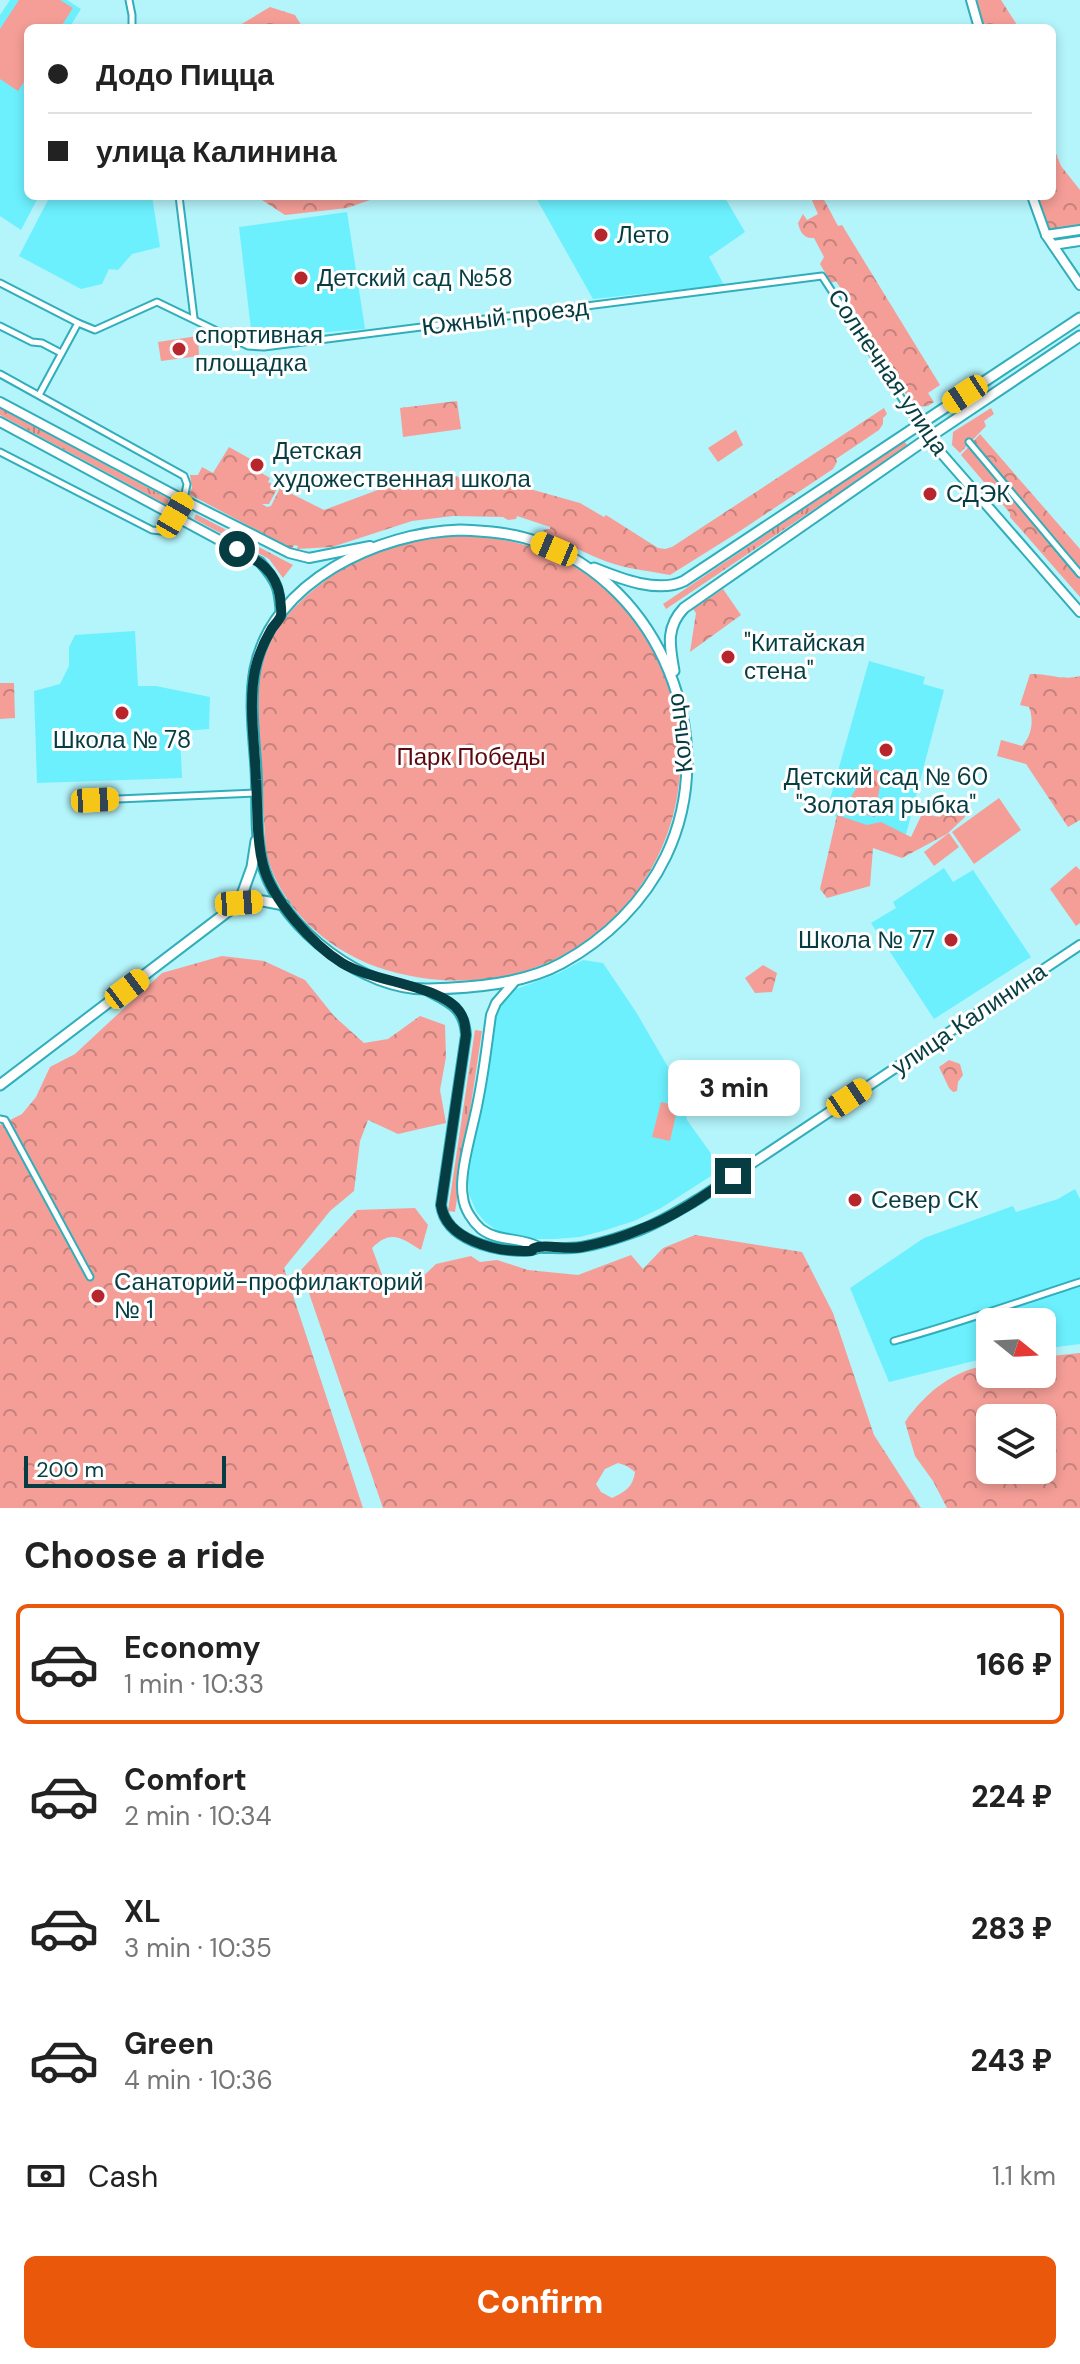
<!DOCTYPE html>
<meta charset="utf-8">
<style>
:root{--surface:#fff;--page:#f2f2f2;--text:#222;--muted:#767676;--line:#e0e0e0;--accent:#ea580c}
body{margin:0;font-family:"DM Sans",sans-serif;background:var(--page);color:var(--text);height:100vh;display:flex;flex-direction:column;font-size:30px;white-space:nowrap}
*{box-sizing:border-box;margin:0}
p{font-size:26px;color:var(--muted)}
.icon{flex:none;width:44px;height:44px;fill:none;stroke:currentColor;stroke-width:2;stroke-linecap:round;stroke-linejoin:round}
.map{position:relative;height:1508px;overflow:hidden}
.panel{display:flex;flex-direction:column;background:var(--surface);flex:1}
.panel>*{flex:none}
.banner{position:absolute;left:24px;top:24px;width:1032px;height:176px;border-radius:12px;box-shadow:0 4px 12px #0003;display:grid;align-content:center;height:176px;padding:0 24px;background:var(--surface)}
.needle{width:52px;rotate:108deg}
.controls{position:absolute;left:976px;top:1308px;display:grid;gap:16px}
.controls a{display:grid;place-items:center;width:80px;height:80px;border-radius:12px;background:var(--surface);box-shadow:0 4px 12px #0003;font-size:40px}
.scale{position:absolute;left:24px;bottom:20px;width:202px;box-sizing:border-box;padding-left:8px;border:4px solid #053d42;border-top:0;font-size:22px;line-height:28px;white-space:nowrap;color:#053d42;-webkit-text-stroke:6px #fff;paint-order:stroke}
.end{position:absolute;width:36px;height:36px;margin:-18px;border:10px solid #053d42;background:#fff;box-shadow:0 0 0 4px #fff}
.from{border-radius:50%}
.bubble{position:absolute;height:56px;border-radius:12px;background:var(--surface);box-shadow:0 4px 12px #0003;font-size:26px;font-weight:800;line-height:56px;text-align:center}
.car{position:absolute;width:24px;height:48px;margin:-24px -12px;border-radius:10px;box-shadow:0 0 6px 2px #0007;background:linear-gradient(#f5c518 24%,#345 0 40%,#f5c518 0 76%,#345 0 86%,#f5c518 0)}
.banner b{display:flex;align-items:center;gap:28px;height:76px;font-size:30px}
.banner b+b{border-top:2px solid var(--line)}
.banner i{width:20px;height:20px;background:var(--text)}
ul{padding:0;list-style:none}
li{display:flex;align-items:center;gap:24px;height:120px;margin:0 16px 12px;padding:0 8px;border:4px solid transparent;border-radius:12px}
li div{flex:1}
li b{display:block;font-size:30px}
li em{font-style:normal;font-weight:800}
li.on{border-color:var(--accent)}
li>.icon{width:72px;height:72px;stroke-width:1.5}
h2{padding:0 24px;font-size:36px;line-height:96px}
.pay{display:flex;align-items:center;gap:20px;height:88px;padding:0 24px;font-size:30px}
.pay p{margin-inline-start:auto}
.button{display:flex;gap:16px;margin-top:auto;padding:16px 24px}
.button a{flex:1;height:92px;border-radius:12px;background:var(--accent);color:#fff;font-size:32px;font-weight:800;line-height:92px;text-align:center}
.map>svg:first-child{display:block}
</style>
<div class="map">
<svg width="1080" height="1508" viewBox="0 0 1080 1508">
<defs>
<pattern id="grass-tufts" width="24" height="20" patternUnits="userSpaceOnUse" patternTransform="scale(2)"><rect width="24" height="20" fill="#f59e97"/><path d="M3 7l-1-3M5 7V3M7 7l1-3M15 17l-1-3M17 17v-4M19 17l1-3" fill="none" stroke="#c4827d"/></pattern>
<pattern id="forest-crowns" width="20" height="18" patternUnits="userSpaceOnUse" patternTransform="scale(2)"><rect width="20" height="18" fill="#f59e97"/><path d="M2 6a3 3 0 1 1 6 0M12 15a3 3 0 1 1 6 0" fill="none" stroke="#c4827d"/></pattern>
</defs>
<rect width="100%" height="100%" fill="#b4f4fb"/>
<!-- built -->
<g fill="#6cf0fe">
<path d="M10,0h57l14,9 -12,19h-41v168h11l-18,34 -21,-14v-201z"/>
<path d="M50,196h102l8,51 -28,7 -14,16 -9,-1 -7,15 -21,5 -62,-33z"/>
<path d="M535,196h189l21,36 -36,25 15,28 -131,14z"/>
<path d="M347,212l18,117 -113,9 -13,-111z"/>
<path d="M135,631l3,55h18l54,11 -1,32 -25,2 -4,3 2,44 -145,5 -3,-92 26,-7 9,-18v-19l6,-12z"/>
<path d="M869,661l56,16 -2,7 21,6 -39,148 -68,-20 -4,-5 -6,-3z"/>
<path d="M944,868l9,14 20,-12 58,87 -97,62 -63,-96 25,-15 -3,-6z"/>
<path d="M583,960l20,3 33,49 46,79 5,29 35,49 -61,39 -27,13 -28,9 -26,7 -25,2h-24l-19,-3 -13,-4 -14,-10 -9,-11 -7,-17 -1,-15 28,-162 8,-19 7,-7 48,-18z"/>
<path d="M1075,1189l5,10v145l-38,5v-27h-52v35l-101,25 -39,-94 74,-50 89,-32 3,6 42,-13z"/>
</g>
<!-- grass -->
<g fill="url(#grass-tufts)">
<path d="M0,408l169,91 -2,6 -167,-90z"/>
<path d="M991,408l3,6 -10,7 2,5 -26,27 -8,-8 1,-13z"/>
<path d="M904,441l4,5 -242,163 -3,-5z"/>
<path d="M196,514l97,51 -10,13 -14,-19 -75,-40z"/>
<path d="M475,1030l7,1 -27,181 -7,-1z"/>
</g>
<!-- forest -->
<g fill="url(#forest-crowns)" fill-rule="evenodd">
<path d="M975,0h26l18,28h-35z"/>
<path d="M270,7l25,8 8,13h-68z"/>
<path d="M1052,144l9,22 19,24v38c-12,1 -25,5 -35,-2l-10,-30h17z"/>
<path d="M261,196h110l-1,4 -23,8 -62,7 -23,-15z"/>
<path d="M810,196h12l16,30 4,-1 98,160 -12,8 6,9 -6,4 -12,1 -4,-3 -76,-123 -5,2 -11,-19 4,-7 -10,-19c-10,1 -14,-6 -16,-15l5,-9 4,6 11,-6z"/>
<path d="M457,401l4,28 -58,8 -3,-29z"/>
<path d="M884,408l3,6 -4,4v6l-4,6 -43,29 1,3 -4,7 -96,64 -67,42c-19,-4 -37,-5 -56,-11 -22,-7 -43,-19 -65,-28v-2l-7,-4 8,-1v-2l-33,-11 -1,3 -8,1 -5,-3 -50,-1 -41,5 -80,26 -35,2 1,-3 -4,-1 -2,4 -103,-55 3,-6 -2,-13h8l4,-8 11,6 16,-26 25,14 -3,6 19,11 -2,4 10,5 -9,17h-7l5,3 4,-1 9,-18 44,22 75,-28 58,-6 4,3h6l-2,-3 44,4 3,4 68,19 24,14 2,-2 52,33 7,1 7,-2z"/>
<path d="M980,434l100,115v48l-70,-80v-4l-49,-58z"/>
<path d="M462,535c37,2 71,9 105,27 112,59 146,208 80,314 -30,49 -77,84 -133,98 -46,11 -92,8 -137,-7 -53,-19 -99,-62 -112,-118 0,-55 -13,-115 -6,-170 4,-33 20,-57 43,-79 46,-43 97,-63 160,-65z"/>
<path d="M723,589l18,26 -51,37 6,-39 -3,-4z"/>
<path d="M1030,674c18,-1 32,7 50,2v144l-12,7 -42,-63 -29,-8 4,-16 21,6c10,-10 12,-26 7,-39l-9,-2z"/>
<path d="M0,683h14l1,35 -15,1z"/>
<path d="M869,768l13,4 -7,45 -31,-9z"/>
<path d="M950,799l13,2 2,16 -18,17 -45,24 -29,-10 -3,38 -43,12 -7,-9 17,-74 30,10 14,-3 30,15 11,-23 18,3z"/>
<path d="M1076,866l4,4v53l-4,3 -26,-37z"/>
<path d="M222,956l42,5 41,19 29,36 30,27 24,-4 32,-23 25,9 1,32 -6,33 6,33 -48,11 -30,-14 -8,21 -6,50 -24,20 -46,57 79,240h-363v-383l22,-11 14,-17 14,-30 25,-13 87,-81z"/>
<path d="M763,965l14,8 -5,19 -17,1 -10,-15z"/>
<path d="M949,1060l11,4 3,11 -5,7 -1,9 -4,1 -4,-4 -10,-21z"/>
<path d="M415,1208l13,17 -7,25c-20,-12 -30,-21 -49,-2l13,35 27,4 24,-23 35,-8 9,6 17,-2 31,10 50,5 53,-20 12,14 20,-21 32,-13 107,17 31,61 41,122 47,73h-538l-82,-238 56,-60zM618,1463l9,3 8,6c-2,15 -10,20 -23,26l-11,-6 -5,-8 9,-15z"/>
<path d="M1080,1353v155h-133l-14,-27 -18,-25 -10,-34c20,-29 49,-53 85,-57v9h52v-17zM1042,1418v52h-52v-52z"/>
</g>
<!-- pitch -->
<g fill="#f59e97">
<path d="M19,0h41l13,8 -13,20h-32v48l-10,15 -18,-12v-50z"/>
<path d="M198,336l1,20 -38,5 -3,-19z"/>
<path d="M736,430l7,15 -25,17 -10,-14z"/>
<path d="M999,798l22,32 -47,34 -22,-32z"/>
<path d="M949,833l10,14 -25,19 -10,-14z"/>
<path d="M661,1102l17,4 -8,35 -18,-4z"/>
</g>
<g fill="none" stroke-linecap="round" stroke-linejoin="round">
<!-- street casing -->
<g stroke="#30aeba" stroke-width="9">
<g id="street">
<path d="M129,0l3,15v13"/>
<path d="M179,196l15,122"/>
<path d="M0,283l78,40 -39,72"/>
<path d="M78,323l17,7 62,-28 91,44 16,1 558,-71 97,149"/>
<path d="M0,326l32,16 10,1 19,10"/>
<path d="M0,374l184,102 3,8 -3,15"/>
<path d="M969,442l111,132"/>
<path d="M0,452l152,78 9,1 14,-16"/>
<path d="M95,800l162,-7"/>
<path d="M0,1119l5,1 85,157"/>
<path d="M894,1341c63,-17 124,-39 186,-59"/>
</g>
</g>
<!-- secondary casing -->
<g stroke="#30aeba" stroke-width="12">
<g id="secondary">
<path d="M971,0l8,28"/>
<path d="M1032,196l14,39 34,50"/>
<path d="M1046,235l34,-5"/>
<path d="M1053,245l27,-4"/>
<path d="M0,402l184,98 105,53 20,5 61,-12"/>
<path d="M0,422l260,140c18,21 19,26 21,53"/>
<path d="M919,425l9,13 152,174"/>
<path d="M516,980l-20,23 -5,12c-4,29 -7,57 -13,86 -4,24 -20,73 -15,96 1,12 10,25 18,32 17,13 40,8 58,18"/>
<path d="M426,990c23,12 38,17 40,45l-25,170c5,36 54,46 85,46 6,0 11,-4 18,-3 12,0 25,1 37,-1 20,-3 40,-10 59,-17 21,-8 41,-21 60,-32l380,-253"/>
</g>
</g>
<!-- primary casing -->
<g stroke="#30aeba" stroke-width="13">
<g id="primary">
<path d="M460,530c27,1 53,3 78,12 123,44 184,197 128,314 -22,46 -60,83 -104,107 -38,21 -90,25 -133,26 -64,2 -145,-59 -165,-120 -10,-32 -6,-67 -8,-100 -2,-32 -7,-68 -1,-100 17,-88 125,-137 205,-139z"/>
<path d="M594,568c25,10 64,26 90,13l396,-263"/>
<path d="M674,671c-4,-24 -9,-43 10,-63l244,-170 152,-102"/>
<path d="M239,903l13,-36 4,-26"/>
<path d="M239,903l24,-2 21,4"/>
<path d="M0,1085l239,-182"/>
</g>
</g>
<!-- street -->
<use href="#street" stroke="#fff" stroke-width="5"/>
<!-- secondary -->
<use href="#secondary" stroke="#fff" stroke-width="8"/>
<!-- primary -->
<use href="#primary" stroke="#fff" stroke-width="9"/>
</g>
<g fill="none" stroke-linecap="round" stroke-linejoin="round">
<!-- route -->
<path stroke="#053d42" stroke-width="10" d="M237,549c21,11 39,22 43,48 0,4 2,14 1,18 -1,5 -8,11 -10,15 -7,12 -13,26 -16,40 -7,35 0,74 1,110 2,28 0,57 7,85 9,35 49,79 79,98 31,19 98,22 117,48 6,8 6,15 7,24l-25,170c5,35 55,47 86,46 11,0 0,-2 11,-4 14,-2 29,3 44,0 20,-4 41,-10 59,-18 33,-12 63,-33 92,-53"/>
</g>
<!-- markers -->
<g fill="#b7262d" stroke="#fff" stroke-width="3">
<circle cx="601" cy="235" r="8"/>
<circle cx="301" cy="278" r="8"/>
<circle cx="179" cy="349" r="8"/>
<circle cx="257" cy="465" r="8"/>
<circle cx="930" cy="494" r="8"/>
<circle cx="728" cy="657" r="8"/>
<circle cx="122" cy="713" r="8"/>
<circle cx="886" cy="750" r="8"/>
<circle cx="951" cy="940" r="8"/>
<circle cx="855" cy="1200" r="8"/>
<circle cx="98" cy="1296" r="8"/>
</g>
<g text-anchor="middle" stroke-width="6" stroke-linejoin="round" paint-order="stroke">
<!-- poi labels -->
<g font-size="24" fill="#053d42" stroke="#fff" text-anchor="start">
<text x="617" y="243">Лето</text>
<text x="317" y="286">Детский сад №58</text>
<text x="195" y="343">спортивная<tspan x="195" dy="28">площадка</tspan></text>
<text x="273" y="459">Детская<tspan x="273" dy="28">художественная школа</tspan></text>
<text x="946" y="502">СДЭК</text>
<text x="744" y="651">"Китайская<tspan x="744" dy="28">стена"</tspan></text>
<text x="122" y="748" text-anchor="middle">Школа № 78</text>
<text x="886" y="785" text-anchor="middle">Детский сад № 60<tspan x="886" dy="28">"Золотая рыбка"</tspan></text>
<text x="935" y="948" text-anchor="end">Школа № 77</text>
<text x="871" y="1208">Север СК</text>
<text x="114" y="1290">Санаторий-профилакторий<tspan x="114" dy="28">№ 1</tspan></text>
</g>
<!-- street labels -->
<g font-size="24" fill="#053d42" stroke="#fff">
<text transform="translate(505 317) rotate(-7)" y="8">Южный проезд</text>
<text transform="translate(888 372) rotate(56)" y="8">Солнечная улица</text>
<text transform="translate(680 733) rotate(-97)" y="8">Кольцо</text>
<text transform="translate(969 1019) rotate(-34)" y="8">улица Калинина</text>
</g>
<!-- park labels -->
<g font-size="24" fill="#5d090f" stroke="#fff">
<text x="471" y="765">Парк Победы</text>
</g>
</g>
</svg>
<div class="controls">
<a><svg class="needle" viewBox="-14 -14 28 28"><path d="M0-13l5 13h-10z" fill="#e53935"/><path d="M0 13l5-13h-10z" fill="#767676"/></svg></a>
<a><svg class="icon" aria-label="layers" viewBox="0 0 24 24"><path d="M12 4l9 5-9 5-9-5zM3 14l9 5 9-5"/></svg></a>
</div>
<div class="scale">200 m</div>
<i class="end from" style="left:237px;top:549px"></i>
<i class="end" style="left:733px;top:1176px"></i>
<div class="bubble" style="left:668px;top:1060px;width:132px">3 min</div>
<i class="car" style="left:965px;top:394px;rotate:237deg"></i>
<i class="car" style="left:175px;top:515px;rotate:30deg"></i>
<i class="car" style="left:554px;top:549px;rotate:293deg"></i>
<i class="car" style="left:95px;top:800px;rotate:87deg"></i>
<i class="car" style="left:239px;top:903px;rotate:86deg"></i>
<i class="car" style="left:127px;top:989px;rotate:53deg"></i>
<i class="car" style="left:849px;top:1098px;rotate:56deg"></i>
<div class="banner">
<b><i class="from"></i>Додо Пицца</b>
<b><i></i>улица Калинина</b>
</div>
</div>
<section class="panel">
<h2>Choose a ride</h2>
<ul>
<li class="on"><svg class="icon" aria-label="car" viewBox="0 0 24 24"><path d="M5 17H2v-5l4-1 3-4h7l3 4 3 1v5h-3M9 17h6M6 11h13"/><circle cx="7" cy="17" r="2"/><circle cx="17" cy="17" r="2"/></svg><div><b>Economy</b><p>1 min · 10:33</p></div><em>166 ₽</em></li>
<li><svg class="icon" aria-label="car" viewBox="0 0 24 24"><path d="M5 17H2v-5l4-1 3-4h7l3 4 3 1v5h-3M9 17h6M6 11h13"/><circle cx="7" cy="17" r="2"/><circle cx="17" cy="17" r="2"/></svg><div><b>Comfort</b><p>2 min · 10:34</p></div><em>224 ₽</em></li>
<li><svg class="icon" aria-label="car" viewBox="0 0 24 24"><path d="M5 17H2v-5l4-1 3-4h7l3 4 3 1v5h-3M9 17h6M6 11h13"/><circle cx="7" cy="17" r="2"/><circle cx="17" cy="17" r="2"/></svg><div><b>XL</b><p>3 min · 10:35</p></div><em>283 ₽</em></li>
<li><svg class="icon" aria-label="car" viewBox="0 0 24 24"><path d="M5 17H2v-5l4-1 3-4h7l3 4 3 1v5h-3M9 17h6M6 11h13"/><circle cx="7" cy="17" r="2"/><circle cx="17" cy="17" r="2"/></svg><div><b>Green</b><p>4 min · 10:36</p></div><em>243 ₽</em></li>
</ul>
<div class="pay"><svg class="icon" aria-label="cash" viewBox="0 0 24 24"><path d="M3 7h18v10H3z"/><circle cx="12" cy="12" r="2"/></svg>Cash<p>1.1 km</p></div>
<div class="button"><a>Confirm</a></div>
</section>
